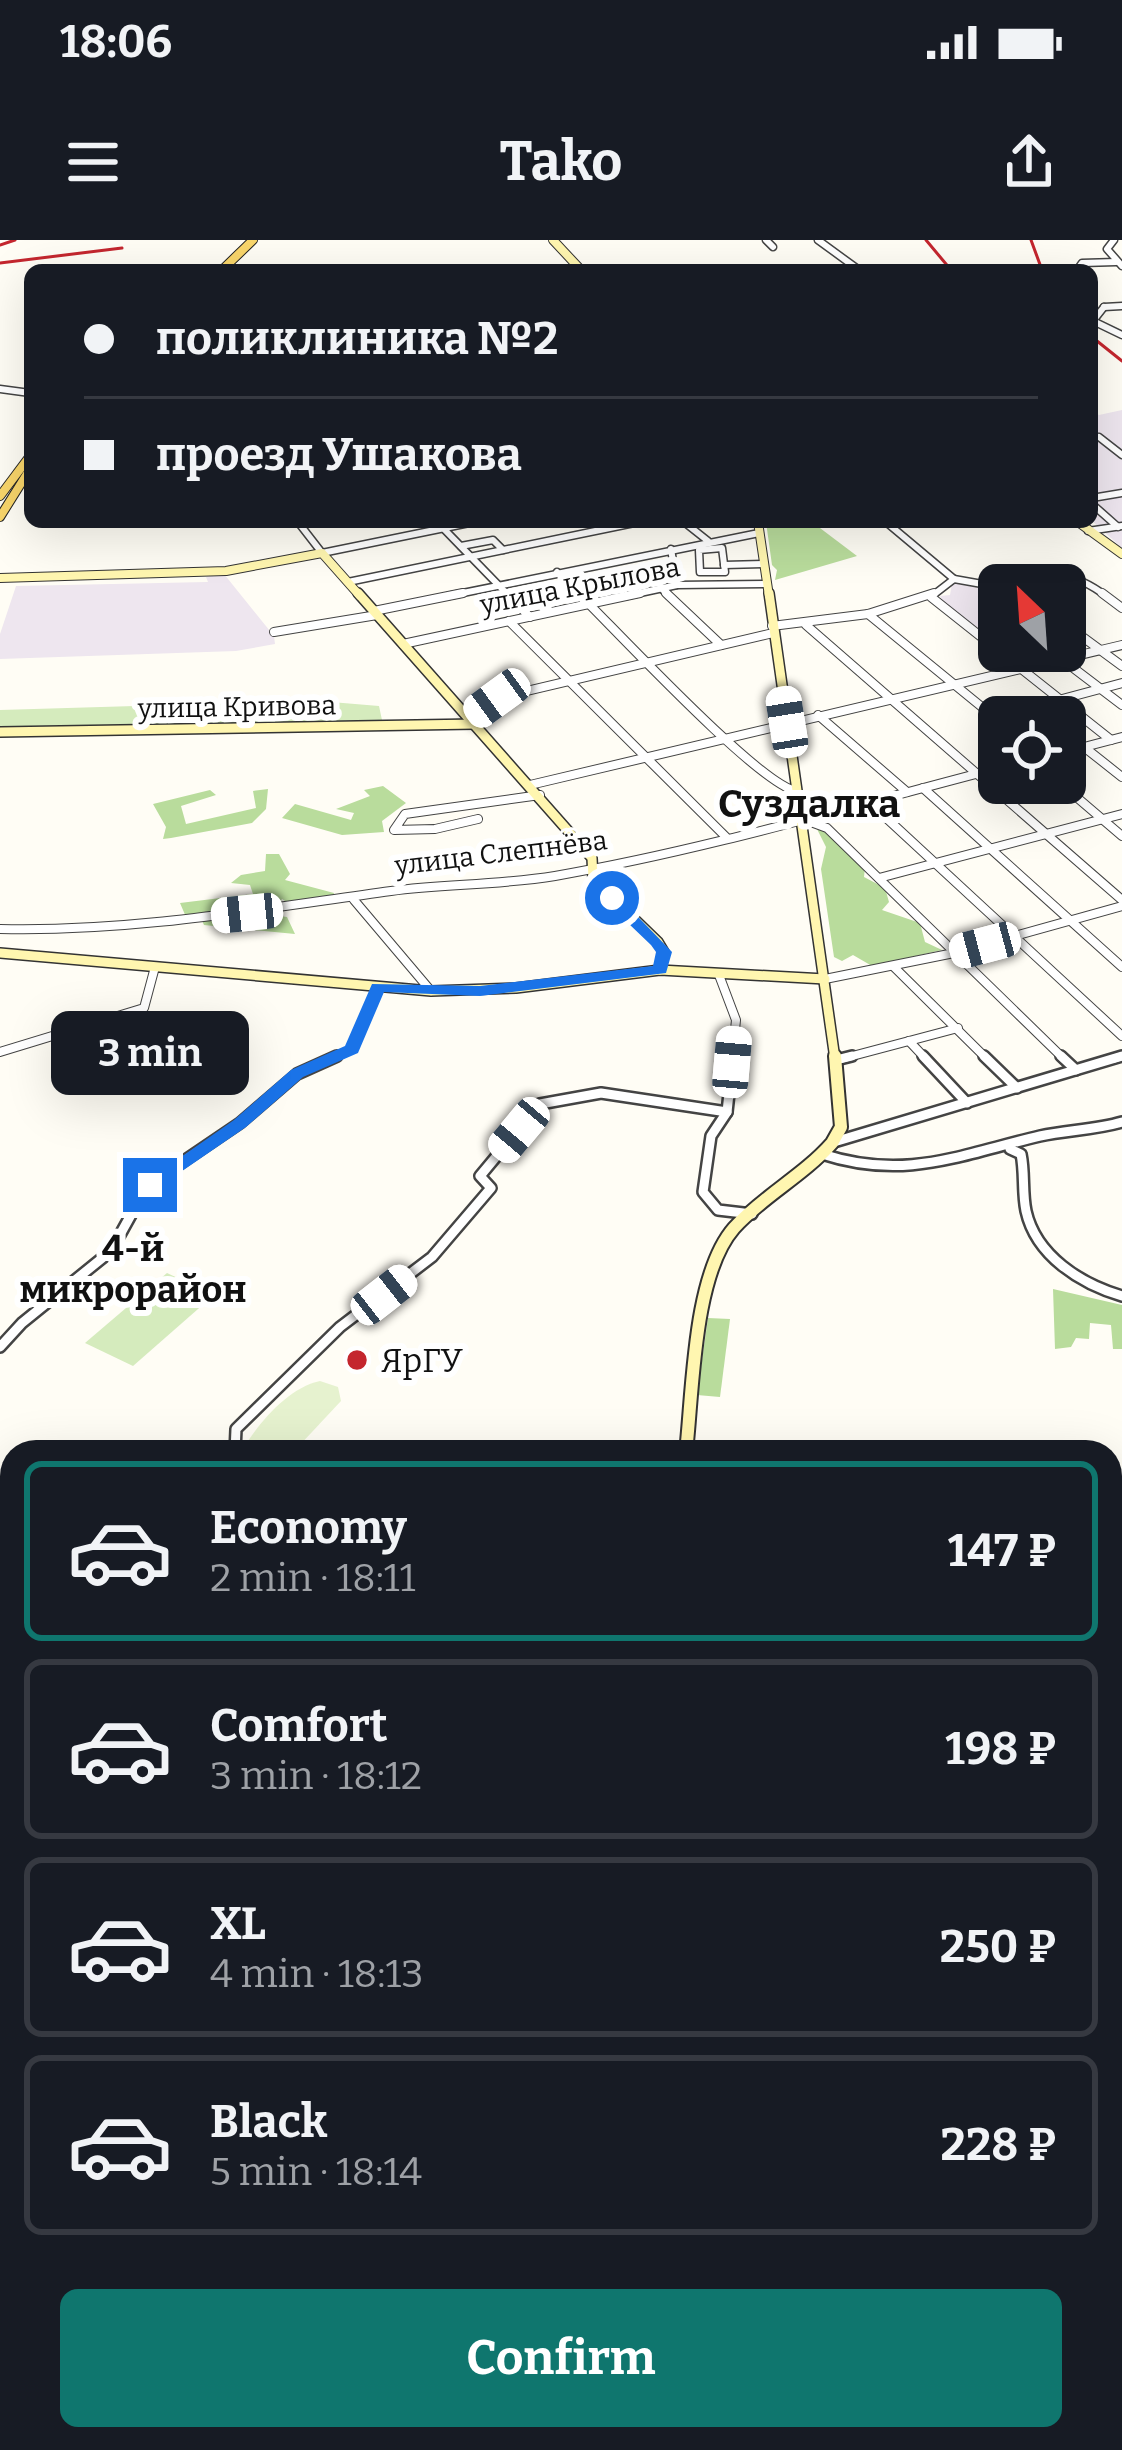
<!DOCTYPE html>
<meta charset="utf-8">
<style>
:root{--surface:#171b24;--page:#20242c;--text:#f1f3f6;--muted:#9ea1a6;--line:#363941;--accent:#0f766e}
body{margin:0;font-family:Bitter,serif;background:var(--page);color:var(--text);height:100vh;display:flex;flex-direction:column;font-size:45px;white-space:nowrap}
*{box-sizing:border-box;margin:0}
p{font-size:39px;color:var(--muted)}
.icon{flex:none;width:66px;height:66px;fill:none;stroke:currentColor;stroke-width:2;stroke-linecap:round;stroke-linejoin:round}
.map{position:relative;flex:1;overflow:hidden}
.details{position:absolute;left:0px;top:1200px;width:1122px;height:1011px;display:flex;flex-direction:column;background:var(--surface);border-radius:36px 36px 0 0;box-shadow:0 12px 48px #0002}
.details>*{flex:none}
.banner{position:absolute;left:24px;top:24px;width:1074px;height:264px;border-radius:18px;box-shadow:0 12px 48px #0002;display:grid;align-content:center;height:264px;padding:0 60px;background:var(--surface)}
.needle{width:78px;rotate:335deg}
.fabs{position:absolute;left:978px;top:324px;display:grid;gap:24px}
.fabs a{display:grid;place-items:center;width:108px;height:108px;border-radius:18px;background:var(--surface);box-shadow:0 12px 48px #0002;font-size:60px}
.end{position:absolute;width:54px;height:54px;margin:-27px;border:15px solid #1a73e8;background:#fff;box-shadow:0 0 0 6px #fff}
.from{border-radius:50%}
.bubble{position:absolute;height:84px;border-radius:18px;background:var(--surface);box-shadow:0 12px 48px #0002;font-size:39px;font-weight:700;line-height:84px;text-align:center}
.car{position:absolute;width:36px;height:72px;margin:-36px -18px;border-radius:15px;box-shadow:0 0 9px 3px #0007;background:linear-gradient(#fff 24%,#345 0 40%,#fff 0 76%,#345 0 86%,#fff 0)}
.banner b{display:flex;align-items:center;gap:42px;height:114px;font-size:45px}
.banner b+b{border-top:3px solid var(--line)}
.banner i{width:30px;height:30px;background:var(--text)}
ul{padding:21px 0 0;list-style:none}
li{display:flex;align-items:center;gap:36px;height:180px;margin:0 24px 18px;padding:0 36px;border:6px solid var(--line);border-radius:18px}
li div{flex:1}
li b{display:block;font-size:45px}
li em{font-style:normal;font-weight:700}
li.on{border-color:var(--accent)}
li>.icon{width:108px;height:108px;stroke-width:1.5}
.button{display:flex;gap:24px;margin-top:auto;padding:24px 60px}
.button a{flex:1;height:138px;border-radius:18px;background:var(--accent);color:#fff;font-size:48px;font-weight:700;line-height:138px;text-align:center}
.status{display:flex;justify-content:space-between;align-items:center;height:84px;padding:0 60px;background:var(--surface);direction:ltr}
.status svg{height:33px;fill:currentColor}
header{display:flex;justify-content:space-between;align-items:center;height:156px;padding:0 60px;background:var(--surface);font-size:54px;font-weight:700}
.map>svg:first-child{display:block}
</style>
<div class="status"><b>18:06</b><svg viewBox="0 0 49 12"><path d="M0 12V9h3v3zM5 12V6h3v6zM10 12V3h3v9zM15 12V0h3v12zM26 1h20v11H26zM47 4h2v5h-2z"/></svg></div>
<header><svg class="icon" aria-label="menu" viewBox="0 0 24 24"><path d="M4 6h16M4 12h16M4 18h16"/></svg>Tako<svg class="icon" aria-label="share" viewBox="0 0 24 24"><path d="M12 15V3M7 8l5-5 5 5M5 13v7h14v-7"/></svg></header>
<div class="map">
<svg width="1122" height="2210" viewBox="0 0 1122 2210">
<rect width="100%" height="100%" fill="#fffdf5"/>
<!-- industrial -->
<g fill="#eee6ef">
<path d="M1122,170v137h-1l-29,-26v-110l7,4z"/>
<path d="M224,334l50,62 1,8 -39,7 -236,8v-25l16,-48 192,-4 -2,-5z"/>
<path d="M952,343l30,5 17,14v24l-26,2 -27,-22 -6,-10 10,-1z"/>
<path d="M1110,1598l12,20v284l-12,2z"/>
</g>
<!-- green -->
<g fill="#d5ebbd">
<path d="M319,461l60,5 3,14 -382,10v-20l236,-7 1,5 35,-1 1,-5z"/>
<path d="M167,1033l47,22 -81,71 -48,-23z"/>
<path d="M216,2199h417l-3,11h-423z"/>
<path d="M769,2199h275l3,11h-282z"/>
</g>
<!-- forest -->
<g fill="#b9dc9c">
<path d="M766,282h46l45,34 -82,24 2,-10 -5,-5z"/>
<path d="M383,546l23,17 -24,18 2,11 -42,3 -60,-17 13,-14 56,16 3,-7 -18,-4 34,-13 -6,-6z"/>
<path d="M268,549l-2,20 -14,14 -81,15 -8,1 3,-12 -13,-23 57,-14 6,5 -35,11 5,18 70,-16 -3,-17z"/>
<path d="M821,588l44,39 -1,10 21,11 4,14 -7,8 38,13 5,19 17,8 -70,16 -19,-11 -11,6 -8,-4 -13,-88 5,-22 -9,-18z"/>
<path d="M266,614h13l11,20 -5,6 49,13 -2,10 -41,2 -9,-6 -10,16 15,2 8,17 -91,-9 -4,-9 -14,1 -6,-14 73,-9 -3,-9 -19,-2 10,-8 24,-4z"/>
<path d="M1053,1049l69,16v44h-9l-2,-24 -21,-2 -1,16 -13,-1 -5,9 -16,2z"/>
<path d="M708,1078l22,1 -10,78 -23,-2z"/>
<path d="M0,1832l12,1v216l-12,-9z"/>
<path d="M12,2052v147h204l-9,11h-207v-143z"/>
</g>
<!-- pitch -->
<path fill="#e6f2cf" d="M320,1141l18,6 3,14 -44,47 -47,3 -2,-10c16,-24 43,-54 72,-60z"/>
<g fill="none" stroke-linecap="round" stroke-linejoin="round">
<!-- stream -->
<g stroke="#3f96cf" stroke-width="4.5">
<path d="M0,1809l12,2"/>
<path d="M746,2210l3,-11"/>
</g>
<!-- street-far2 casing -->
<g stroke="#444" stroke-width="9">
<g id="street-far2">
<path d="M766,0l7,7"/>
<path d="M818,0l41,30"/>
<path d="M1114,0l-7,9 15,17"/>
<path d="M1077,30l5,-7 34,-1"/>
<path d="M1104,67l-11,14 29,14"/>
<path d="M1104,67l18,-1"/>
<path d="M0,149l30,4"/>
<path d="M1099,197l23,18"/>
<path d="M1092,258l30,-5"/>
<path d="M1092,264l26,23"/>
<path d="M298,282l24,31 152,-31"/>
<path d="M684,282l24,19"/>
<path d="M886,282l68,57"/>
<path d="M443,288l66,68"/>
<path d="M1088,291l34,-5"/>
<path d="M461,306l32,-6 10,10"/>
<path d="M722,308l3,24h-25l-1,-22z"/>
<path d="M671,309l6,36"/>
<path d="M724,325l39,-1"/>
<path d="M557,332l24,24"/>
<path d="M348,342l291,-60"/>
<path d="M1015,345c37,-15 59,-13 91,11"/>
<path d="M661,348l8,8"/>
<path d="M985,348l9,8"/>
<path d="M448,356l311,-63"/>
<path d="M626,356l51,-11 88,-1"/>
<path d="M932,356l22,-17 45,8"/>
</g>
</g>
<!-- street-far1 casing -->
<g stroke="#444" stroke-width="10">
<g id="street-far1">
<path d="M506,353l24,24"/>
<path d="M578,353c35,34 184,195 219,198"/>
<path d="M666,353l55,52"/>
<path d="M991,353l8,7"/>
<path d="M1102,353l20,15"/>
<path d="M931,357l180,143"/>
<path d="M374,371l89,-18"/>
<path d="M868,374l131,107"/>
<path d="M509,381l217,216"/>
<path d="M1065,384l57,42"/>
<path d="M806,385l316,275"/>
<path d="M772,386l96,-12 66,-21"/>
<path d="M274,392l103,-17"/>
<path d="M403,404l237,-51"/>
<path d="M1051,411l71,54"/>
<path d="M818,475l89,77"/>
<path d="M995,477l127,-34"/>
<path d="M470,478l27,-20 276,-65"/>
<path d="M1084,507l38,30"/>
<path d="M1065,512l57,-15"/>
<path d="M1060,543l62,53"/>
<path d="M530,545l592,-140"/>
<path d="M923,548l199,179"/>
<path d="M869,562l253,234"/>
<path d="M800,578l27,10 237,231"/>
<path d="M478,579l-43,10 -41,1 11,-16 135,-19"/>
<path d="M879,638l243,-64"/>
<path d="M354,660l77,91"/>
<path d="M0,689c133,3 260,-20 391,-38 54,-7 110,-6 164,-15 150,-26 297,-70 444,-108"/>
<path d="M894,727l93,92"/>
<path d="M719,735l17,45 -4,39"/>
<path d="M825,739l129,-26 168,-47"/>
<path d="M909,801l17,18"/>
<path d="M0,812l144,-44 11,-41"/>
<path d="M331,819l21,-10 26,-62"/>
<path d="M841,819l117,-31"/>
<path d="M1113,819l9,-3"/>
</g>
</g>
<!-- street casing -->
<g stroke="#444" stroke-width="14">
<g id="street">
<path d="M733,816l-6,56 -16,24 -8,56 15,18 34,4"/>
<path d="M923,816l44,47"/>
<path d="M984,816l33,32"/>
<path d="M1061,816l15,14"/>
<path d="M836,820l16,-4"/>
<path d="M834,902l288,-86"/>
<path d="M1010,909l11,5c4,19 1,38 5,57 10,45 55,73 96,85"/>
<path d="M822,914c83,27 137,1 218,-18 27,-6 55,-6 82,-14"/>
<path d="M0,1107l22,-24 89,-72 36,-65 93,-63 57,-49 40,-18"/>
<path d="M235,1212l1,-23 104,-102 92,-70 59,-69 -11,-12 60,-72 61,-11 126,19"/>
</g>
</g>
<!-- secondary-far3 casing -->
<g stroke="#333" stroke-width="10">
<g id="secondary-far3">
<path d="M553,0l28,30"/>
<path d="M758,282l11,74"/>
<path d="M1078,282l44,32"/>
<path d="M0,338l226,-7 96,-18 38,43"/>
</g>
</g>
<!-- secondary-far2 casing -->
<g stroke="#333" stroke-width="12">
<g id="secondary-far2">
<path d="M358,353l234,265 1,21 65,63 6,10 -4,18"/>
<path d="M769,353l66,466"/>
<path d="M0,492l475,-8"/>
<path d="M0,713l431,38 85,-3 144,-18 165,9"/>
</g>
</g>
<!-- secondary-far1 casing -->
<g stroke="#333" stroke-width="16">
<g id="secondary-far1">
<path d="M686,1212c7,-61 7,-177 48,-224 29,-32 69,-52 98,-85l9,-16 -6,-71"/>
<path d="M0,1327l12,1"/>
</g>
</g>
<!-- secondary casing -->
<g stroke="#333" stroke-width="20">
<g id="secondary">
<path d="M1110,1428h12"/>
<path d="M1105,2199l4,11"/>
</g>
</g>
<!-- primary casing -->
<g stroke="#222" stroke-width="10">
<g id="primary">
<path d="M222,30l31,-30"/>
<path d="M0,256l30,-40"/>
<path d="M0,277l30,-48"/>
</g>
</g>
<!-- street-far2 -->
<use href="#street-far2" stroke="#fff" stroke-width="6"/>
<!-- street-far1 -->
<use href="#street-far1" stroke="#fff" stroke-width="8"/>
<!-- street -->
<use href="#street" stroke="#fff" stroke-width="9"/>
<!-- secondary-far3 -->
<use href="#secondary-far3" stroke="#fff6b0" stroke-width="8"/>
<!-- secondary-far2 -->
<use href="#secondary-far2" stroke="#fff6b0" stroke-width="9"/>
<!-- secondary-far1 -->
<use href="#secondary-far1" stroke="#fff6b0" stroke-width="12"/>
<!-- secondary -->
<use href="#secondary" stroke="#fff6b0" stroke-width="15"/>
<!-- primary -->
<use href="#primary" stroke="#f9d66b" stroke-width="8"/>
<!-- rail -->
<g stroke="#c4262e" stroke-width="3">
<path d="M926,0l25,30"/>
<path d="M1031,0l11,30"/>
<path d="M0,5l15,-5"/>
<path d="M0,23l122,-15"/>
<path d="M1092,97l30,24"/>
</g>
</g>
<!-- route -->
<path fill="#1a73e8" d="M606,655h11l55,57 -6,21 -186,23 -96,-4 -26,61 -55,24 -57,50 -90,62 -15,-4 93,-65 57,-50 54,-24 27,-62 108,2 173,-20 3,-14 -5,-7 -45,-43z"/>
<!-- markers -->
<circle fill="#c4262e" stroke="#fff" stroke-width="4.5" cx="357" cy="1120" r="12"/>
<g text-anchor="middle" stroke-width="12" stroke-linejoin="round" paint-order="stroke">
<!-- far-street labels -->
<g font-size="27" fill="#111" stroke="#fff">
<text transform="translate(580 346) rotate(-11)" y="9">улица Крылова</text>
<text transform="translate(237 467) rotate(-1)" y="9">улица Кривова</text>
<text transform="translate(501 613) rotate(-7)" y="9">улица Слепнёва</text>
</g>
<!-- poi labels -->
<g font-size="33" fill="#111" stroke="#fff" text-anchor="start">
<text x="381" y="1132">ЯрГУ</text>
</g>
<!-- neighbourhood labels -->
<g font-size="36" font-weight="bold" fill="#111" stroke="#fff">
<text x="133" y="1021">4-й<tspan x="133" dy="41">микрорайон</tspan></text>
</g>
<!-- far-district labels -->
<g font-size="39" font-weight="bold" fill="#111" stroke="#fff">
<text x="809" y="577">Суздалка</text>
</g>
</g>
</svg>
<div class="fabs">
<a><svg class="needle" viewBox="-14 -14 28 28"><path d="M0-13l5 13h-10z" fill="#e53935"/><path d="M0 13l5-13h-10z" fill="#9ea1a6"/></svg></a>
<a><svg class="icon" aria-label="locate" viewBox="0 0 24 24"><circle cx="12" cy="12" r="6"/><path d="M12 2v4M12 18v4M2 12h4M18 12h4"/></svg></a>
</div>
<i class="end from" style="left:612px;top:658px"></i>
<i class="end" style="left:150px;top:945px"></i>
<div class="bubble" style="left:51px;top:771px;width:198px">3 min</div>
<i class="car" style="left:497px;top:458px;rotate:234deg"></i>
<i class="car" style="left:787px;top:482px;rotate:351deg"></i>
<i class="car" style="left:247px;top:673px;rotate:264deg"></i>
<i class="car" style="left:985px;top:705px;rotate:255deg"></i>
<i class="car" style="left:732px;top:822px;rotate:5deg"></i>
<i class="car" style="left:519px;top:890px;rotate:220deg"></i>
<i class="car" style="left:384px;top:1055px;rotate:52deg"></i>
<div class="banner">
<b><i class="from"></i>поликлиника №2</b>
<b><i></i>проезд Ушакова</b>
</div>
<section class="details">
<ul>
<li class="on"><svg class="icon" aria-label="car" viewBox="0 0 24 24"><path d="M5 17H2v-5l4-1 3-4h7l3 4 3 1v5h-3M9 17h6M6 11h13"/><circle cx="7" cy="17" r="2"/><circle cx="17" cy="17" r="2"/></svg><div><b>Economy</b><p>2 min · 18:11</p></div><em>147 ₽</em></li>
<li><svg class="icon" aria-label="car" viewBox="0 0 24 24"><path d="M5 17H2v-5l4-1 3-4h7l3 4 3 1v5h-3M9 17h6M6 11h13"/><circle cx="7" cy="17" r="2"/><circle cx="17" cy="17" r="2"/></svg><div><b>Comfort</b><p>3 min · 18:12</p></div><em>198 ₽</em></li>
<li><svg class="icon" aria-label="car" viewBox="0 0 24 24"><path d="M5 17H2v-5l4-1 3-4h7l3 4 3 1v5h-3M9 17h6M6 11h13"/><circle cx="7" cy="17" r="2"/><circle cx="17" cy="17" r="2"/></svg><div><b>XL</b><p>4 min · 18:13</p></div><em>250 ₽</em></li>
<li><svg class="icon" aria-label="car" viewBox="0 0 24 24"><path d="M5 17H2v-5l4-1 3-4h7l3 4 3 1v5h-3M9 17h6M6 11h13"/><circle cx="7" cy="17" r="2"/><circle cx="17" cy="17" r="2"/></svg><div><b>Black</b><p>5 min · 18:14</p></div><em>228 ₽</em></li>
</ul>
<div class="button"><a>Confirm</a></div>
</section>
</div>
